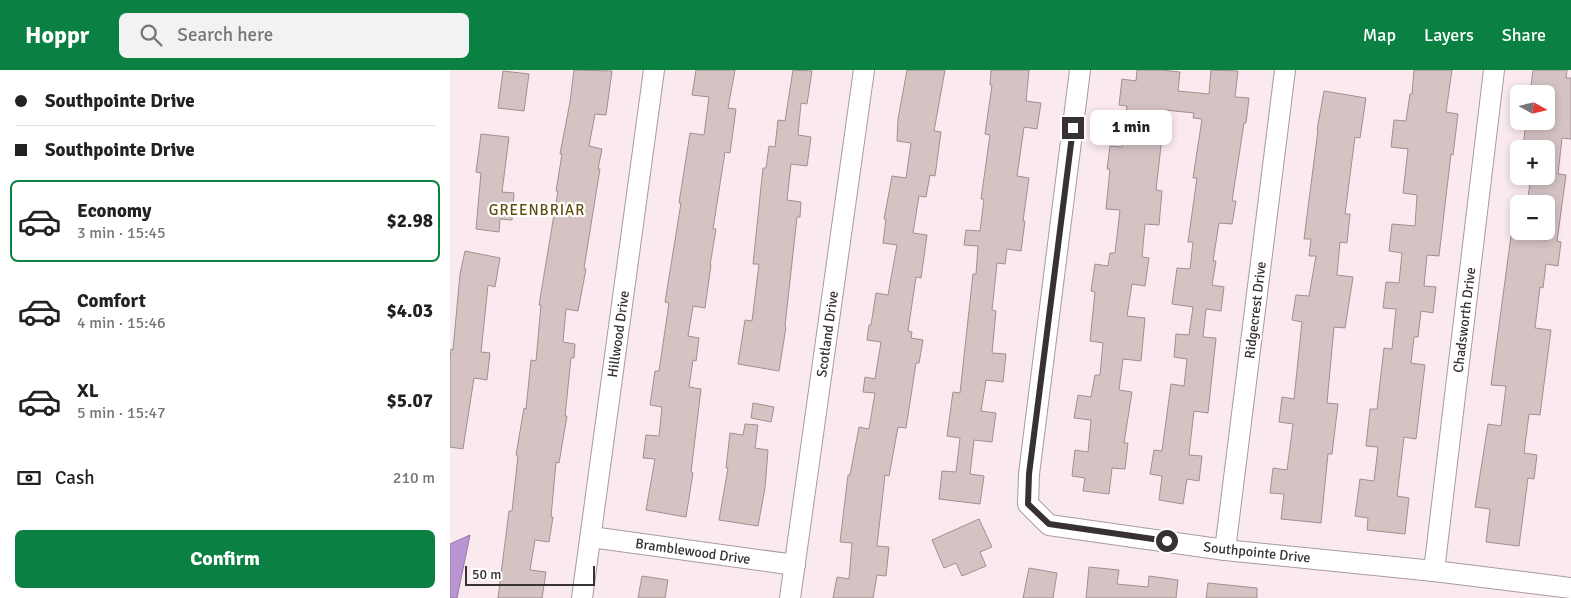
<!DOCTYPE html>
<meta charset="utf-8">
<style>
:root{--surface:#fff;--page:#f2f2f2;--text:#222;--muted:#767676;--line:#e0e0e0;--accent:#0b8043}
body{margin:0;font-family:Signika,sans-serif;background:var(--page);color:var(--text);height:100vh;display:flex;flex-direction:column;font-size:19px;white-space:nowrap}
*{box-sizing:border-box;margin:0}
p{font-size:16px;color:var(--muted)}
.icon{flex:none;width:28px;height:28px;fill:none;stroke:currentColor;stroke-width:2;stroke-linecap:round;stroke-linejoin:round}
.map{position:relative;flex:1;overflow:hidden}
.drawer{display:flex;flex-direction:column;background:var(--surface);width:450px}
.drawer>*{flex:none}
.guide{display:grid;align-content:center;height:110px;padding:0 15px;background:var(--surface)}
.needle{width:32px;rotate:98deg}
.controls{position:absolute;left:1060px;top:15px;display:grid;gap:10px}
.controls a{display:grid;place-items:center;width:45px;height:45px;border-radius:8px;background:var(--surface);box-shadow:0 2px 8px #0003;font-size:25px}
.scale{position:absolute;left:15px;bottom:12px;width:130px;box-sizing:border-box;padding-left:5px;border:2px solid #373133;border-top:0;font-size:14px;line-height:18px;white-space:nowrap;color:#373133;-webkit-text-stroke:4px #fff;paint-order:stroke}
.end{position:absolute;width:22px;height:22px;margin:-11px;border:6px solid #373133;background:#fff;box-shadow:0 0 0 2px #fff}
.from{border-radius:50%}
.bubble{position:absolute;height:35px;border-radius:8px;background:var(--surface);box-shadow:0 2px 8px #0003;font-size:16px;font-weight:800;line-height:35px;text-align:center}
.guide b{display:flex;align-items:center;gap:18px;height:48px;font-size:19px}
.guide b+b{border-top:1px solid var(--line)}
.guide i{width:12px;height:12px;background:var(--text)}
ul{padding:0;list-style:none}
li{display:flex;align-items:center;gap:15px;height:82px;margin:0 10px 8px;padding:0 5px;border:2px solid transparent;border-radius:8px}
li div{flex:1}
li b{display:block;font-size:19px}
li em{font-style:normal;font-weight:800}
li.on{border-color:var(--accent)}
li>.icon{width:45px;height:45px;stroke-width:1.5}
.pay{display:flex;align-items:center;gap:12px;height:55px;padding:0 15px;font-size:19px}
.pay p{margin-inline-start:auto}
.primary-button{display:flex;gap:10px;margin-top:auto;padding:10px 15px}
.primary-button a{flex:1;height:58px;border-radius:8px;background:var(--accent);color:#fff;font-size:20px;font-weight:800;line-height:58px;text-align:center}
header{display:flex;align-items:center;gap:30px;box-sizing:border-box;height:70px;padding:0 25px;background:var(--accent);color:#fff}
header strong{font-size:24px}
nav{display:flex;gap:28px;margin-inline-start:auto;font-size:18px}
.search{width:350px;height:45px;background:var(--page);display:flex;align-items:center;gap:12px;box-sizing:border-box;padding:0 18px;border-radius:8px;color:var(--muted);font-size:19px}
main{display:flex;flex:1;min-height:0}
.map>svg:first-child{display:block}
</style>
<header>
<strong>Hoppr</strong>
<div class="search"><svg class="icon" aria-label="search" viewBox="0 0 24 24"><circle cx="10" cy="10" r="6"/><path d="M15 15l6 6"/></svg>Search here</div>
<nav><a>Map</a><a>Layers</a><a>Share</a></nav>
</header>
<main>
<section class="drawer">
<div class="guide">
<b><i class="from"></i>Southpointe Drive</b>
<b><i></i>Southpointe Drive</b>
</div>
<ul>
<li class="on"><svg class="icon" aria-label="car" viewBox="0 0 24 24"><path d="M5 17H2v-5l4-1 3-4h7l3 4 3 1v5h-3M9 17h6M6 11h13"/><circle cx="7" cy="17" r="2"/><circle cx="17" cy="17" r="2"/></svg><div><b>Economy</b><p>3 min · 15:45</p></div><em>$2.98</em></li>
<li><svg class="icon" aria-label="car" viewBox="0 0 24 24"><path d="M5 17H2v-5l4-1 3-4h7l3 4 3 1v5h-3M9 17h6M6 11h13"/><circle cx="7" cy="17" r="2"/><circle cx="17" cy="17" r="2"/></svg><div><b>Comfort</b><p>4 min · 15:46</p></div><em>$4.03</em></li>
<li><svg class="icon" aria-label="car" viewBox="0 0 24 24"><path d="M5 17H2v-5l4-1 3-4h7l3 4 3 1v5h-3M9 17h6M6 11h13"/><circle cx="7" cy="17" r="2"/><circle cx="17" cy="17" r="2"/></svg><div><b>XL</b><p>5 min · 15:47</p></div><em>$5.07</em></li>
</ul>
<div class="pay"><svg class="icon" aria-label="cash" viewBox="0 0 24 24"><path d="M3 7h18v10H3z"/><circle cx="12" cy="12" r="2"/></svg>Cash<p>210 m</p></div>
<div class="primary-button"><a>Confirm</a></div>
</section>
<div class="map">
<svg width="1121" height="528" viewBox="0 0 1121 528">
<rect width="100%" height="100%" fill="#faeaf0"/>
<!-- water -->
<path fill="#b996d3" stroke="#9278a3" d="M20,465l-13,63h-7v-54z"/>
<!-- building -->
<g fill="#d5c3c4" stroke="#a08f91">
<path d="M124,0l38,1 -6,44 -11,-1 -6,32 13,3 -4,20h2l-16,99 2,1 -8,42 -12,-2 -3,33 12,2 -1,14h-3l-6,58h2l-8,47 -3,-1 -5,55h2l-4,25 -14,-2 -5,30 16,2 -4,26h-44l11,-87h3l6,-55 -2,-1 8,-47 2,1 5,-49 5,1 5,-56h-2l19,-114h-2l6,-37h-2l10,-52z"/>
<path d="M246,0h39l-7,38 8,1 -6,44 -5,-1 -12,77h3l-6,36h1l-6,43 -12,-2 -5,30 11,2 -3,23 -3,-1 -4,27 12,2 -10,83 2,1 -7,44 -40,-7 9,-51 -12,-1 3,-23 13,1 3,-29 -12,-2 5,-34h4l10,-68 -4,-1 16,-99h-2l11,-70 14,2 5,-38 -17,-2z"/>
<path d="M343,0l19,1 -5,33 -6,-1 -3,32 13,2 -4,29 -16,-2 -4,36 14,2 -1,15h-3l-12,109 1,1 -7,44 -41,-7 7,-44 7,1 7,-57h-6l10,-96h3l3,-22 6,1 3,-27 7,1z"/>
<path d="M457,0h38l-11,61 7,1 -6,44 -5,-1 -4,22 -7,-1 -6,37 14,2 -6,43 -5,-1 -8,54 4,1 -1,6 12,2 -4,23h-3l-10,65 -8,-1 -9,49 -4,-1 -8,71 12,1 -3,29 -9,-1 -4,23h-40l4,-21 12,2 3,-36 -12,-1 8,-67h2l9,-48 10,2 6,-36 -12,-1 2,-15 10,2 6,-37 -14,-2 2,-15h2l5,-32 12,2 9,-50 -14,-2 3,-24h-2l8,-43 14,2 5,-35 -14,-2 1,-22z"/>
<path d="M541,0h38l-3,31 15,2 -4,26 -13,-2 -7,49 12,2 -6,43h2l-4,30 -14,-2 -2,15 -8,-1 -5,47 4,1 -4,42 14,1 -3,28 -17,-2 -5,31 15,2 -4,29 -18,-2 -4,34 14,2 -4,28 -41,-5 3,-28 14,1 4,-34 -13,-2 6,-44 7,1 13,-119h3l2,-28 -14,-1 2,-15 14,1 4,-32h-3l9,-64 -5,-1 7,-49h-2z"/>
<path d="M687,0h24l19,2 -2,19 31,3 2,-24 27,1 -3,26 14,1 -3,25h-2l-12,78h4l-4,23 -13,-1 -6,38h3l-4,24 12,2 -3,24 -15,-2 -3,28 13,1 -8,75 -14,-2 -5,44 13,1 -3,25 -12,-2 -4,25 -24,-4 3,-24 -12,-2 4,-24 8,1 9,-67 13,2 3,-27 -13,-2 2,-23 13,1 4,-28 -21,-3 5,-36 13,1 3,-27h-5l9,-64h-4l9,-59 -9,-1 1,-5 -29,-3 -9,80 6,1 -3,34 -14,-1 -3,33 7,1 -4,28 -13,-2 -5,32 18,2 -4,43 -18,-2 -4,31 13,2 -8,51h4l-3,26 -13,-1 -3,26 -26,-3 2,-13 -13,-2 3,-26 13,2 3,-32 -17,-2 4,-23 13,2 4,-22h5l3,-32 -13,-2 5,-49 -4,-1 4,-27 13,2 2,-13h5l5,-43 -14,-1 4,-40h-3l3,-23 12,1 5,-41 -8,-1 3,-26 14,2z"/>
<path d="M964,0h38l-6,42 12,2 -5,41 -2,-1 -12,102 -12,-1 -3,31 12,1 -3,26 -12,-2 -3,26h-4l-3,26 14,2 -9,74 -12,-2 -7,59 12,2 -4,36 -38,-4 1,-12 -13,-2 5,-37 14,2 4,-34 -12,-1 4,-37h7l7,-61 8,1 4,-40 -13,-1 3,-26 13,1 3,-30 -13,-2 3,-27 23,2 2,-31 -14,-2 5,-44 -17,-2 3,-27 12,1 4,-27h2z"/>
<path d="M1083,0h34l-1,8h5v61l-9,-1 -4,36 8,1 -9,66 4,1 -3,24 -12,-2 -3,24 -3,-1 -5,41 16,2 -11,85 -11,-1 -5,39 13,2 -3,24 -6,-1 -9,68 -33,-4 4,-33 -15,-2 13,-83 13,2 5,-40 -15,-1 20,-149 35,4v-36h-19l4,-28h15v-27h-23l3,-28h20v-27h-16z"/>
<path d="M53,1l26,3 -5,37 -26,-3z"/>
<path d="M874,21l42,7 -6,40 -5,-1 -10,77h5l-3,29 -7,-1 -3,33 16,2 -8,51 -11,-1 -7,76 11,1 -6,50h-4l-7,69 -40,-4 3,-25 -14,-1 3,-25 14,2 6,-46 -14,-2 3,-25 12,2 8,-77 -10,-2 4,-25 13,1 7,-40h-7l2,-17h-7l14,-109h-1z"/>
<path d="M31,64l28,3 -7,55 12,1 -2,27 -12,-1 -1,13 -23,-3 5,-56 -5,-1z"/>
<path d="M15,181l35,7 -5,29 -7,-2 -7,67 9,1 -3,27 -13,-2 -11,71 -13,-2v-87l1,-11 2,1 7,-76z"/>
<path d="M303,333l21,4 -3,15 -20,-4z"/>
<path d="M295,354l13,1 -3,23 13,2 -3,38 -7,38 -39,-6 9,-52h-2l4,-35 13,2z"/>
<path d="M529,449l13,28 -12,5 6,14 -24,10 -6,-13 -12,5 -12,-28z"/>
<path d="M639,497l30,3 -2,14 31,3 1,-11 29,4 -2,18h-90z"/>
<path d="M579,498l28,5 -4,25h-30z"/>
<path d="M192,506l26,4 -3,18h-27z"/>
<path d="M758,513l49,5v10h-51z"/>
</g>
<g fill="none" stroke-linecap="round" stroke-linejoin="round">
<!-- minor casing -->
<g stroke="#a99aa0" stroke-width="22">
<g id="minor">
<path d="M630,0l-51,404 -1,30 21,21 176,25 209,21 137,17"/>
<path d="M141,467l204,28"/>
<path d="M775,480l60,-480"/>
<path d="M984,501l60,-501"/>
<path d="M132,528l72,-528"/>
<path d="M340,528l74,-528"/>
</g>
</g>
<!-- minor -->
<use href="#minor" stroke="#fff" stroke-width="20"/>
</g>
<g fill="none" stroke-linecap="round" stroke-linejoin="round">
<!-- route -->
<path stroke="#373133" stroke-width="6" d="M623,58l-44,346 -1,30 21,20 118,17"/>
</g>
<g text-anchor="middle" stroke-width="4.5" stroke-linejoin="round" paint-order="stroke">
<!-- street labels -->
<g font-size="14" fill="#373133" stroke="#fff">
<text transform="translate(805 240) rotate(-83)" y="5">Ridgecrest Drive</text>
<text transform="translate(1014 250) rotate(-83)" y="5">Chadsworth Drive</text>
<text transform="translate(168 264) rotate(-82)" y="5">Hillwood Drive</text>
<text transform="translate(377 264) rotate(-82)" y="5">Scotland Drive</text>
<text transform="translate(243 481) rotate(8)" y="5">Bramblewood Drive</text>
<text transform="translate(807 482) rotate(6)" y="5">Southpointe Drive</text>
</g>
<!-- neighbourhood labels -->
<g font-size="15" letter-spacing="1" fill="#5d4c0e" stroke="#fff">
<text x="87" y="145">GREENBRIAR</text>
</g>
</g>
</svg>
<div class="controls">
<a><svg class="needle" viewBox="-14 -14 28 28"><path d="M0-13l5 13h-10z" fill="#e53935"/><path d="M0 13l5-13h-10z" fill="#767676"/></svg></a>
<a>+</a>
<a>−</a>
</div>
<div class="scale">50 m</div>
<i class="end from" style="left:717px;top:471px"></i>
<i class="end" style="left:623px;top:58px"></i>
<div class="bubble" style="left:640px;top:40px;width:82px">1 min</div>
</div>
</main>
